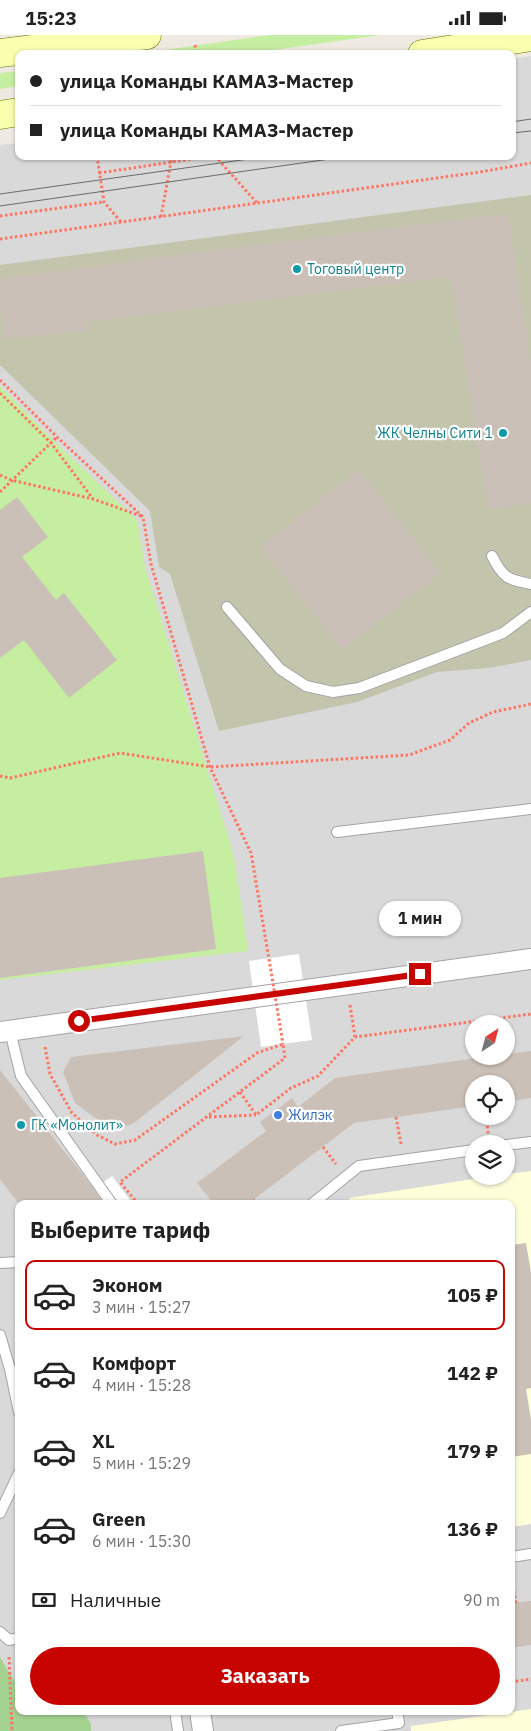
<!DOCTYPE html>
<html lang="ru">
<meta charset="utf-8">
<style>
:root{--surface:#fff;--page:#f2f2f2;--text:#222;--muted:#767676;--line:#e0e0e0;--accent:#c80400}
body{margin:0;font-family:"IBM Plex Sans",sans-serif;background:var(--page);color:var(--text);height:100vh;display:flex;flex-direction:column;font-size:19px;white-space:nowrap}
*{box-sizing:border-box;margin:0}
p{font-size:16px;color:var(--muted)}
.icon{flex:none;width:28px;height:28px;fill:none;stroke:currentColor;stroke-width:2;stroke-linecap:round;stroke-linejoin:round}
.map{position:relative;flex:1;overflow:hidden}
.details{position:absolute;left:15px;top:1165px;width:500px;height:515px;display:flex;flex-direction:column;background:var(--surface);border-radius:10px;box-shadow:0 1px 4px #0004}
.details>*{flex:none}
.guide{position:absolute;left:15px;top:15px;width:501px;height:110px;border-radius:10px;box-shadow:0 1px 4px #0004;display:grid;align-content:center;height:110px;padding:0 15px;background:var(--surface)}
.needle{width:32px;rotate:36deg}
.fabs{position:absolute;left:465px;top:980px;display:grid;gap:10px}
.fabs a{display:grid;place-items:center;width:50px;height:50px;border-radius:50%;background:var(--surface);box-shadow:0 1px 4px #0004;font-size:25px}
.end{position:absolute;width:22px;height:22px;margin:-11px;border:6px solid #c80400;background:#fff;box-shadow:0 0 0 2px #fff}
.from{border-radius:50%}
.bubble{position:absolute;height:35px;border-radius:18px;background:var(--surface);box-shadow:0 1px 4px #0004;font-size:16px;font-weight:700;line-height:35px;text-align:center}
.guide b{display:flex;align-items:center;gap:18px;height:48px;font-size:19px}
.guide b+b{border-top:1px solid var(--line)}
.guide i{width:12px;height:12px;background:var(--text)}
ul{padding:0;list-style:none}
li{display:flex;align-items:center;gap:15px;height:70px;margin:0 10px 8px;padding:0 5px;border:2px solid transparent;border-radius:10px}
li div{flex:1}
li b{display:block;font-size:19px}
li em{font-style:normal;font-weight:700}
li.selected{border-color:var(--accent)}
li>.icon{width:45px;height:45px;stroke-width:1.5}
h2{padding:0 15px;font-size:22px;line-height:60px}
.pay{display:flex;align-items:center;gap:12px;height:55px;padding:0 15px;font-size:19px}
.pay p{margin-inline-start:auto}
.action{display:flex;gap:10px;margin-top:auto;padding:10px 15px}
.action a{flex:1;height:58px;border-radius:30px;background:var(--accent);color:#fff;font-size:20px;font-weight:700;line-height:58px;text-align:center}
.status{display:flex;justify-content:space-between;align-items:center;height:35px;padding:0 25px;background:var(--surface);direction:ltr}
.status svg{height:14px;fill:currentColor}
.map>svg:first-child{display:block}
</style>
<div class="status"><b>15:23</b><svg viewBox="0 0 49 12"><path d="M0 12V9h3v3zM5 12V6h3v6zM10 12V3h3v9zM15 12V0h3v12zM26 1h20v11H26zM47 4h2v5h-2z"/></svg></div>
<div class="map">
<svg width="531" height="1696" viewBox="0 0 531 1696">
<rect width="100%" height="100%" fill="#efeae1"/>
<!-- residential -->
<path fill="#dad9d9" fill-rule="evenodd" d="M531,21v1675h-531v-1586l19,-2v13h493l1,-97zM474,989h32v32h-32zM474,1049h32v32h-32zM474,1109h32v32h-32zM19,1169h492v507h-492z"/>
<!-- education -->
<g fill="#feffd9">
<path d="M531,1136v353l-20,3v-323h-161l-1,-6 144,-22h13v-2z"/>
<path d="M531,1674v22h-120v-5z"/>
</g>
<!-- construction -->
<path fill="#c3c4ac" d="M531,160v465l-42,8 -52,4 -80,30 -138,29 -49,-157 -11,-7 -9,-56 -150,-146v-100z"/>
<!-- grass -->
<g fill="#c6eea1">
<path d="M270,0h110l-134,19h-110z"/>
<path d="M19,36v15l-19,3v-16z"/>
<path d="M0,351l58,59 79,75 8,47 89,289 14,95 -248,29z"/>
</g>
<!-- forest -->
<path fill="#a3d291" d="M0,1622l19,32v22h64l8,13v7h-91z"/>
<!-- pier -->
<g fill="#fff">
<path d="M299,919l13,86 -51,7 -12,-86z"/>
<path d="M112,1141l21,28h-29l-10,-15z"/>
</g>
<!-- building -->
<g fill="#cbc0b7">
<path d="M508,179l23,149v140l-43,7 -37,-233 -365,45 2,8 -84,9 -4,-34v-27z"/>
<path d="M359,434l81,104 -98,77 -82,-103z"/>
<path d="M17,462l31,40 -26,20 34,43 8,-7 53,67 -48,38 -45,-58 -24,18v-148z"/>
<path d="M203,816l13,98 -216,29v-100z"/>
<path d="M244,1001l-110,87 -14,5 -14,-2 -31,-23 -12,-31 8,-15z"/>
<path d="M531,1016v47l-25,4v-18h-32v22l-120,17 -106,81h-34l-17,-21 69,-52 -6,-9 32,-24 6,9 37,-29 156,-22h15v-2z"/>
<path d="M0,1035l94,119 10,15h-85l-19,-25z"/>
<path d="M526,1208l5,30v115l-5,1 5,31v34l-20,3v-212z"/>
<path d="M531,1566v44l-20,3v-45z"/>
</g>
<g fill="none" stroke-linecap="round" stroke-linejoin="round">
<!-- lane casing -->
<g stroke="#a3a3a3" stroke-width="12">
<g id="lane">
<path d="M492,521c11,22 16,24 39,28"/>
<path d="M227,572l53,62 26,17 27,6 26,-4 144,-55 28,-21"/>
<path d="M337,797l194,-23"/>
<path d="M10,996l11,45 91,128"/>
<path d="M506,1110l25,-3"/>
<path d="M312,1169l47,-38 115,-16"/>
<path d="M0,1228l19,-1"/>
<path d="M0,1300l10,34 9,43"/>
<path d="M0,1478l19,-40"/>
<path d="M511,1522l20,-3"/>
<path d="M0,1597l9,8 10,-2"/>
<path d="M175,1676l3,20"/>
<path d="M341,1696l58,-8 -2,-12"/>
</g>
</g>
<!-- street casing -->
<g stroke="#a3a3a3" stroke-width="22">
<g id="street">
<path d="M0,997l531,-73"/>
<path d="M200,1676l3,20"/>
</g>
</g>
<!-- secondary casing -->
<g stroke="#677600" stroke-width="29">
<g id="secondary">
<path d="M0,18l147,-18"/>
<path d="M422,19l109,-17"/>
<path d="M0,80l19,-3"/>
</g>
</g>
<!-- path -->
<g stroke="#ff7561" stroke-width="3" stroke-dasharray="2.5 2.5" stroke-linecap="butt">
<path d="M195,10l2,9"/>
<path d="M97,121l7,46 17,20"/>
<path d="M215,121l42,47"/>
<path d="M99,138l113,-17"/>
<path d="M0,181l104,-14"/>
<path d="M161,182l11,-61"/>
<path d="M0,204l480,-67 51,-9"/>
<path d="M0,345l57,57 86,80 8,47 59,203 41,86 18,106"/>
<path d="M0,358l51,50 42,56 48,17"/>
<path d="M0,440l11,5 82,19"/>
<path d="M0,457l57,-55"/>
<path d="M0,741l10,2 110,-25 90,14 199,-12 41,-15 19,-17 24,-11 38,-8"/>
<path d="M350,970l5,32"/>
<path d="M45,1012l5,27 22,39 25,22 18,9 20,-4 122,-87 26,-9 2,14 -165,124 18,22"/>
<path d="M240,1057l16,23 35,-27 27,-12 37,-39 176,-23"/>
<path d="M486,1081l3,24"/>
<path d="M209,1082l47,-2"/>
<path d="M396,1082l5,27"/>
<path d="M323,1112l13,17"/>
<path d="M253,1165l3,4"/>
<path d="M511,1541l5,27"/>
<path d="M9,1622l3,74"/>
<path d="M511,1647l20,-3"/>
</g>
<!-- lane -->
<use href="#lane" stroke="#fff" stroke-width="10"/>
<!-- street -->
<use href="#street" stroke="#fff" stroke-width="20"/>
<!-- secondary -->
<use href="#secondary" stroke="#f9ffae" stroke-width="28"/>
<!-- tram -->
<g stroke="#6a6a6a" stroke-width="1">
<path d="M512,87l19,-3"/>
<path d="M512,98l19,-2"/>
<path d="M0,159l270,-38"/>
<path d="M0,171l351,-50"/>
</g>
<!-- path-bridge -->
<path stroke="#ff7561" stroke-width="3" stroke-dasharray="2.5 2.5" stroke-linecap="butt" d="M269,924l14,85"/>
</g>
<g fill="none" stroke-linecap="round" stroke-linejoin="round">
<!-- route -->
<path stroke="#c80400" stroke-width="6" d="M79,986l341,-47"/>
</g>
<!-- markers -->
<g fill="#0f9aa8" stroke="#fff" stroke-width="2">
<circle cx="297" cy="234" r="5"/>
<circle cx="503" cy="398" r="5"/>
<circle cx="21" cy="1090" r="5"/>
</g>
<circle fill="#3f7fe0" stroke="#fff" stroke-width="2" cx="278" cy="1080" r="5"/>
<g text-anchor="middle" stroke-width="4.5" stroke-linejoin="round" paint-order="stroke">
<!-- culture labels -->
<g font-size="14" fill="#0d838f" stroke="#fff" text-anchor="start">
<text x="307" y="239">Тоговый центр</text>
<text x="493" y="403" text-anchor="end">ЖК Челны Сити 1</text>
<text x="31" y="1095">ГК «Монолит»</text>
</g>
<!-- shop labels -->
<g font-size="14" fill="#366cbe" stroke="#fff" text-anchor="start">
<text x="288" y="1085">Жилэк</text>
</g>
</g>
</svg>
<div class="fabs">
<a><svg class="needle" viewBox="-14 -14 28 28"><path d="M0-13l5 13h-10z" fill="#e53935"/><path d="M0 13l5-13h-10z" fill="#767676"/></svg></a>
<a><svg class="icon" aria-label="locate" viewBox="0 0 24 24"><circle cx="12" cy="12" r="6"/><path d="M12 2v4M12 18v4M2 12h4M18 12h4"/></svg></a>
<a><svg class="icon" aria-label="layers" viewBox="0 0 24 24"><path d="M12 4l9 5-9 5-9-5zM3 14l9 5 9-5"/></svg></a>
</div>
<i class="end from" style="left:79px;top:986px"></i>
<i class="end" style="left:420px;top:939px"></i>
<div class="bubble" style="left:379px;top:866px;width:82px">1 мин</div>
<div class="guide">
<b><i class="from"></i>улица Команды КАМАЗ-Мастер</b>
<b><i></i>улица Команды КАМАЗ-Мастер</b>
</div>
<section class="details">
<h2>Выберите тариф</h2>
<ul>
<li class="selected"><svg class="icon" aria-label="car" viewBox="0 0 24 24"><path d="M5 17H2v-5l4-1 3-4h7l3 4 3 1v5h-3M9 17h6M6 11h13"/><circle cx="7" cy="17" r="2"/><circle cx="17" cy="17" r="2"/></svg><div><b>Эконом</b><p>3 мин · 15:27</p></div><em>105 ₽</em></li>
<li><svg class="icon" aria-label="car" viewBox="0 0 24 24"><path d="M5 17H2v-5l4-1 3-4h7l3 4 3 1v5h-3M9 17h6M6 11h13"/><circle cx="7" cy="17" r="2"/><circle cx="17" cy="17" r="2"/></svg><div><b>Комфорт</b><p>4 мин · 15:28</p></div><em>142 ₽</em></li>
<li><svg class="icon" aria-label="car" viewBox="0 0 24 24"><path d="M5 17H2v-5l4-1 3-4h7l3 4 3 1v5h-3M9 17h6M6 11h13"/><circle cx="7" cy="17" r="2"/><circle cx="17" cy="17" r="2"/></svg><div><b>XL</b><p>5 мин · 15:29</p></div><em>179 ₽</em></li>
<li><svg class="icon" aria-label="car" viewBox="0 0 24 24"><path d="M5 17H2v-5l4-1 3-4h7l3 4 3 1v5h-3M9 17h6M6 11h13"/><circle cx="7" cy="17" r="2"/><circle cx="17" cy="17" r="2"/></svg><div><b>Green</b><p>6 мин · 15:30</p></div><em>136 ₽</em></li>
</ul>
<div class="pay"><svg class="icon" aria-label="cash" viewBox="0 0 24 24"><path d="M3 7h18v10H3z"/><circle cx="12" cy="12" r="2"/></svg>Наличные<p>90 m</p></div>
<div class="action"><a>Заказать</a></div>
</section>
</div>
